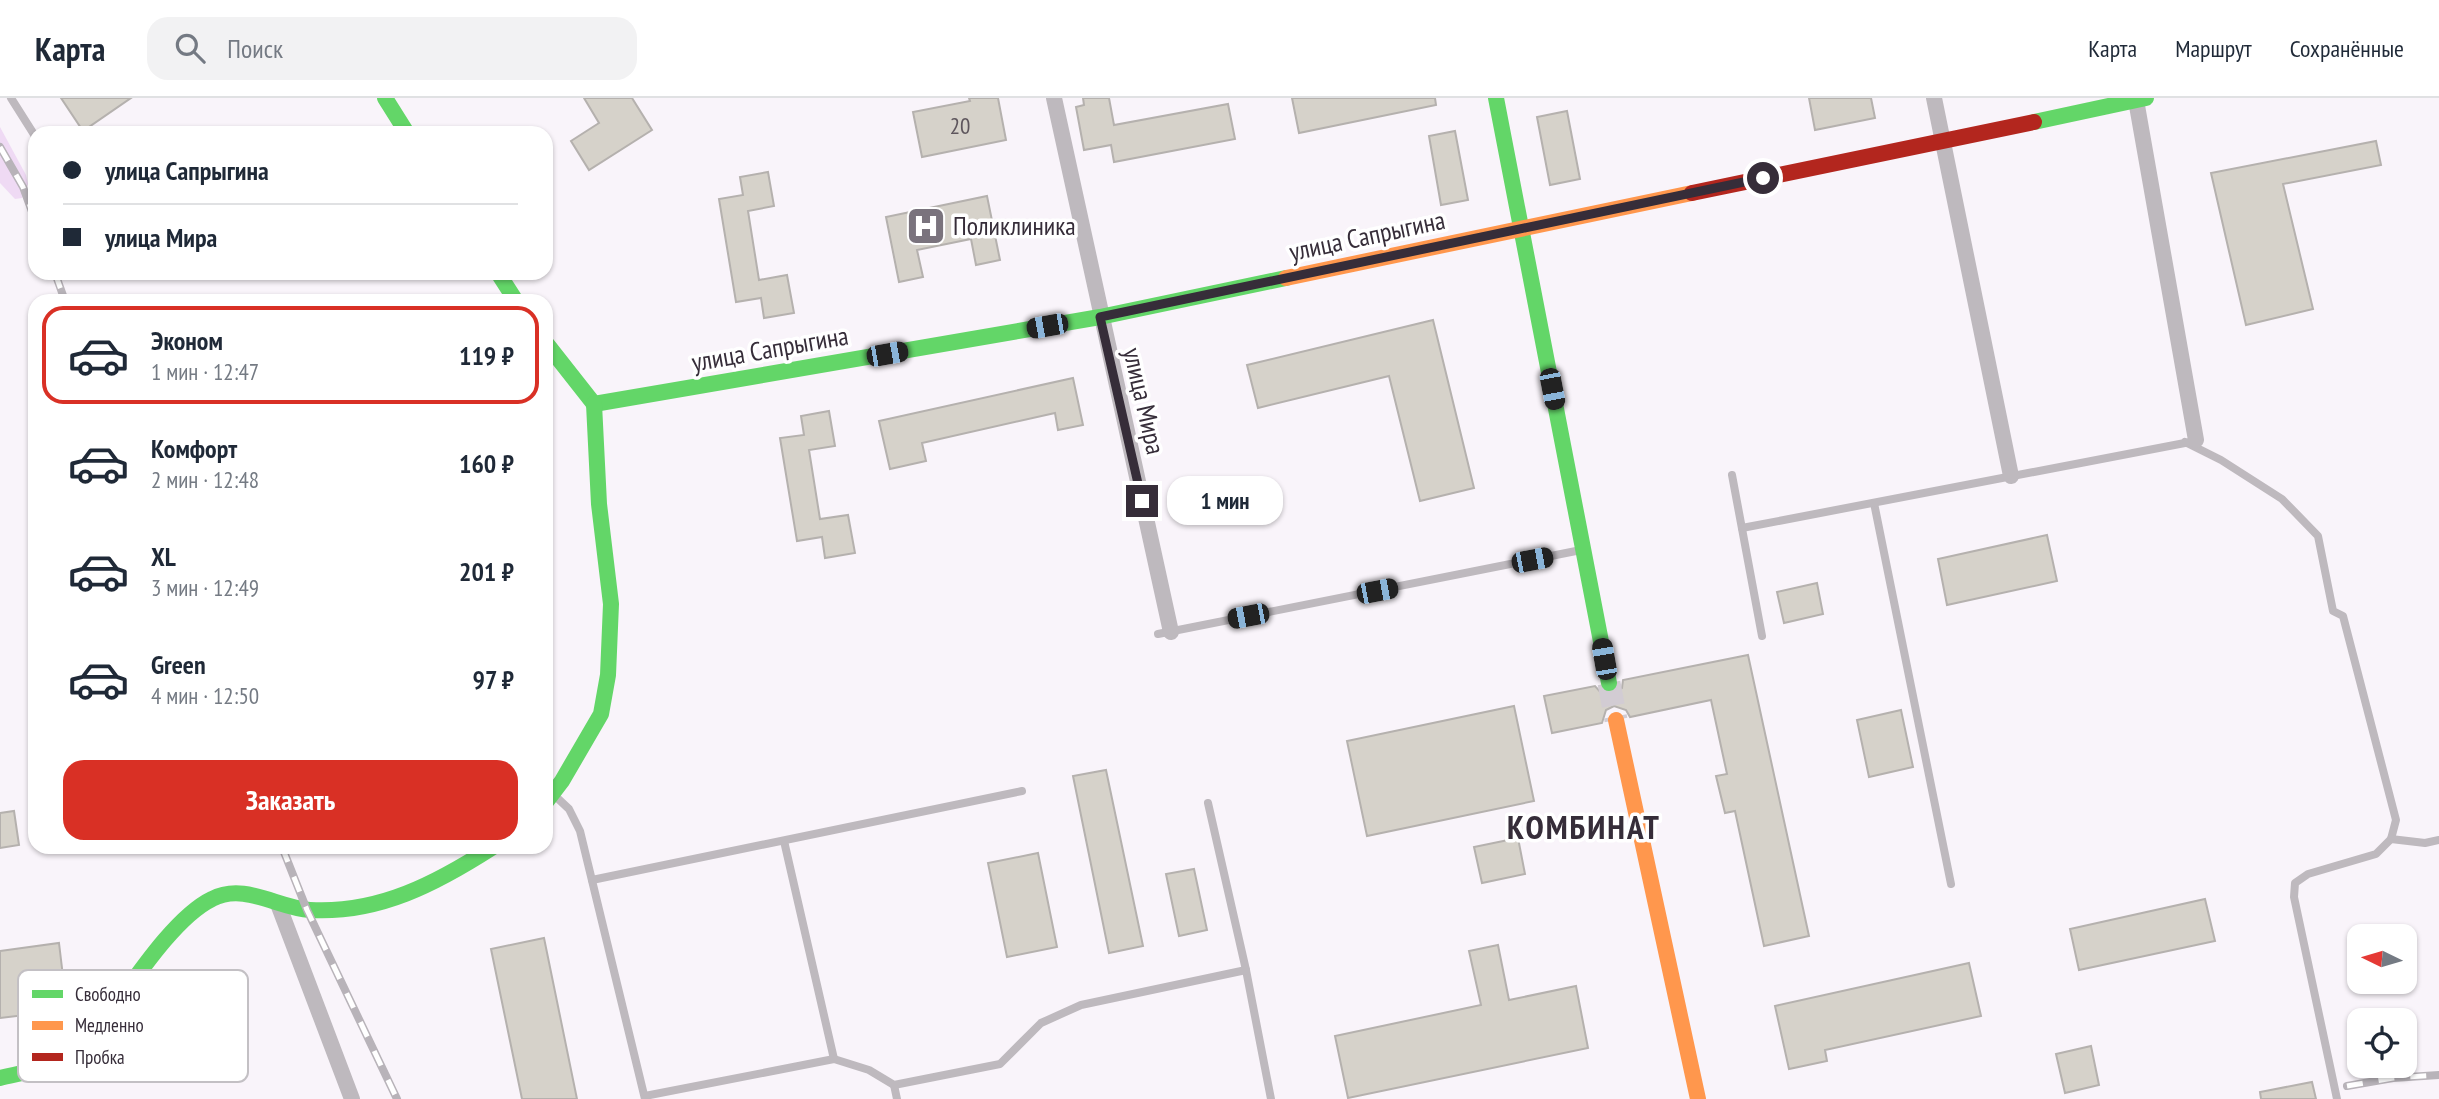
<!DOCTYPE html>
<html lang="ru">
<meta charset="utf-8">
<style>
:root{--surface:#fff;--page:#f2f2f3;--text:#1f2937;--muted:#747a83;--line:#e0e1e3;--accent:#d93025}
body{margin:0;font-family:"PT Sans Narrow",sans-serif;background:var(--page);color:var(--text);height:100vh;display:flex;flex-direction:column;font-size:26px;white-space:nowrap}
*{box-sizing:border-box;margin:0}
p{font-size:23px;color:var(--muted)}
.icon{flex:none;width:38px;height:38px;fill:none;stroke:currentColor;stroke-width:2;stroke-linecap:round;stroke-linejoin:round}
.map{position:relative;flex:1;overflow:hidden}
.side{position:absolute;left:28px;top:196px;width:525px;height:560px;display:flex;flex-direction:column;background:var(--surface);border-radius:21px;box-shadow:0 2px 5px #0004}
.side>*{flex:none}
.guide{position:absolute;left:28px;top:28px;width:525px;height:154px;border-radius:21px;box-shadow:0 2px 5px #0004;display:grid;align-content:center;height:154px;padding:0 35px;background:var(--surface)}
.needle{width:46px;rotate:275deg}
.buttons{position:absolute;left:2347px;top:826px;display:grid;gap:14px}
.buttons a{display:grid;place-items:center;width:70px;height:70px;border-radius:14px;background:var(--surface);box-shadow:0 2px 5px #0004;font-size:35px}
.end{position:absolute;width:32px;height:32px;margin:-16px;border:9px solid #362d39;background:#fff;box-shadow:0 0 0 4px #fff}
.from{border-radius:50%}
.bubble{position:absolute;height:49px;border-radius:21px;background:var(--surface);box-shadow:0 2px 5px #0004;font-size:23px;font-weight:600;line-height:49px;text-align:center}
.car{position:absolute;width:21px;height:42px;margin:-21px -10px;border-radius:9px;box-shadow:0 0 5px 2px #0007;background:linear-gradient(#222 24%,#8ab4d8 0 40%,#222 0 76%,#8ab4d8 0 86%,#222 0)}
.guide b{display:flex;align-items:center;gap:24px;height:66px;font-size:26px}
.guide b+b{border-top:2px solid var(--line)}
.guide i{width:18px;height:18px;background:var(--text)}
ul{padding:12px 0 0;list-style:none}
li{display:flex;align-items:center;gap:21px;height:98px;margin:0 14px 10px;padding:0 21px;border:4px solid transparent;border-radius:21px}
li div{flex:1}
li b{display:block;font-size:26px}
li em{font-style:normal;font-weight:600}
li.current{border-color:var(--accent)}
li>.icon{width:63px;height:63px;stroke-width:1.5}
.primary-button{display:flex;gap:14px;margin-top:auto;padding:14px 35px}
.primary-button a{flex:1;height:80px;border-radius:21px;background:var(--accent);color:#fff;font-size:28px;font-weight:600;line-height:80px;text-align:center}
header{display:flex;align-items:center;gap:42px;box-sizing:border-box;height:98px;padding:0 35px;background:var(--surface);border-bottom:2px solid var(--line)}
header strong{font-size:33px}
nav{display:flex;gap:38px;margin-inline-start:auto;font-size:24px}
.search{width:490px;height:63px;background:var(--page);display:flex;align-items:center;gap:18px;box-sizing:border-box;padding:0 24px;border-radius:21px;color:var(--muted);font-size:26px}
.map>svg:first-child{display:block}
</style>
<header>
<strong>Карта</strong>
<div class="search"><svg class="icon" aria-label="search" viewBox="0 0 24 24"><circle cx="10" cy="10" r="6"/><path d="M15 15l6 6"/></svg>Поиск</div>
<nav><a>Карта</a><a>Маршрут</a><a>Сохранённые</a></nav>
</header>
<div class="map">
<svg width="2439" height="1001" viewBox="0 0 2439 1001">
<rect width="100%" height="100%" fill="#f9f4fa"/>
<!-- green -->
<path fill="#efdaf4" d="M0,29l26,48 2,9 -6,14 -7,1 -15,-16z"/>
<!-- building -->
<g fill="#d6d2ca" stroke="#b5b1ae" stroke-width="2">
<path d="M61,0h70l-48,33z"/>
<path d="M584,0h48l20,32 -63,40 -18,-29 28,-18z"/>
<path d="M969,0h29l8,42 -84,17 -9,-45 57,-11z"/>
<path d="M1083,0h26l5,27 114,-21 7,35 -121,23 -3,-17 -27,5 -8,-43 8,-2z"/>
<path d="M1292,0h143l1,7 -137,28z"/>
<path d="M1809,0h62l4,20 -60,12z"/>
<path d="M1567,13l13,68 -30,6 -13,-68z"/>
<path d="M1455,33l13,69 -27,5 -12,-69z"/>
<path d="M2376,43l5,24 -98,19 30,125 -67,16 -35,-152z"/>
<path d="M768,74l6,34 -26,5 11,69 28,-5 7,38 -30,5 -3,-20 -25,4 -17,-103 24,-4 -3,-18z"/>
<path d="M987,98l13,64 -24,5 -5,-26 -54,11 6,27 -24,5 -13,-65z"/>
<path d="M1433,222l41,168 -54,13 -31,-125 -131,32 -11,-43z"/>
<path d="M1073,280l10,47 -25,5 -3,-17 -133,30 4,18 -36,8 -11,-48z"/>
<path d="M829,313l6,35 -26,4 11,69 28,-4 7,38 -30,5 -3,-21 -25,4 -17,-103 24,-3 -3,-19z"/>
<path d="M2047,437l10,46 -110,24 -9,-46z"/>
<path d="M1817,485l6,31 -39,9 -7,-31z"/>
<path d="M1748,557l61,281 -45,10 -29,-135 -10,2 -9,-37 11,-2 -16,-74 -81,17 -4,-7 -12,-4 -8,4 -4,13 -50,10 -8,-37 51,-10 9,10 8,1 10,-9 1,-8z"/>
<path d="M1514,608l20,95 -167,35 -20,-95z"/>
<path d="M1901,612l12,57 -44,10 -12,-57z"/>
<path d="M1106,672l37,176 -34,7 -36,-177z"/>
<path d="M14,713l5,34 -19,3v-35z"/>
<path d="M1518,740l7,36 -43,9 -8,-36z"/>
<path d="M1038,755l19,94 -50,10 -19,-94z"/>
<path d="M1194,771l13,61 -28,6 -13,-62z"/>
<path d="M2205,801l10,42 -136,29 -9,-41z"/>
<path d="M544,840l33,161h-55l-31,-150z"/>
<path d="M59,845l8,67 -67,8v-67z"/>
<path d="M1498,847l11,55 67,-14 12,62 -240,50 -13,-62 146,-31 -12,-54z"/>
<path d="M1969,865l12,53 -156,34 2,11 -38,8 -14,-63z"/>
<path d="M2091,948l8,39 -34,8 -9,-39z"/>
<path d="M2312,984l4,17h-55l-1,-7z"/>
</g>
<g fill="none" stroke-linecap="round" stroke-linejoin="round">
<!-- secondary-tunnel -->
<path stroke="#d2ccd3" stroke-width="23" stroke-dasharray="23 11" stroke-linecap="butt" d="M1609,585l7,37"/>
<!-- lane -->
<g stroke="#beb9be" stroke-width="8">
<path d="M11,0l24,38"/>
<path d="M2185,344l36,18 61,39 36,37 15,75 10,5 53,204 -5,19 -15,15 -68,20 -13,9 -1,14 43,202"/>
<path d="M1732,377l30,161"/>
<path d="M1874,405l77,381"/>
<path d="M1742,430l448,-86"/>
<path d="M1158,536l423,-84"/>
<path d="M553,696l16,15 11,22 65,268"/>
<path d="M1208,705l38,167 25,129"/>
<path d="M2391,741l34,4 14,-3"/>
<path d="M784,743l50,218"/>
<path d="M592,782l430,-89"/>
<path d="M894,987l3,14"/>
<path d="M645,998l189,-37 35,11 25,15 106,-21 41,-41 40,-18 165,-35"/>
</g>
<!-- street -->
<g stroke="#beb9be" stroke-width="16">
<path d="M1054,0l117,534"/>
<path d="M1934,0l77,378"/>
<path d="M2136,2l60,340"/>
<path d="M278,806l74,195"/>
</g>
<!-- fast -->
<g stroke="#63d668" stroke-width="16">
<path d="M385,0l22,35"/>
<path d="M1496,0l113,585"/>
<path d="M2034,24l112,-24"/>
<path d="M498,175l18,28"/>
<path d="M546,245l48,61"/>
<path d="M594,306l506,-87 186,-39"/>
<path d="M546,704l16,-21 39,-67 7,-39 3,-71 -12,-100 -5,-100"/>
<path d="M0,980c25,-6 54,-10 76,-25 14,-9 24,-26 34,-40 25,-34 65,-96 102,-114 32,-17 66,9 98,11 69,4 127,-27 183,-63"/>
</g>
<!-- slow -->
<g stroke="#ff974d" stroke-width="16">
<path d="M1286,180l406,-85"/>
<path d="M1616,622l82,379"/>
</g>
<!-- jam -->
<path stroke="#b3261e" stroke-width="16" d="M1692,95l342,-71"/>
<!-- rail casing -->
<g stroke="#b8b3b9" stroke-width="8">
<g id="rail">
<path d="M0,49l23,40 12,33"/>
<path d="M55,175l10,28"/>
<path d="M282,749l25,63 90,189"/>
<path d="M2347,988l46,-8 46,-3"/>
</g>
</g>
<!-- rail -->
<use href="#rail" stroke="#fff" stroke-width="5" stroke-dasharray="16" stroke-linecap="butt"/>
</g>
<g fill="none" stroke-linecap="round" stroke-linejoin="round">
<!-- route -->
<path stroke="#362d39" stroke-width="9" d="M1142,403l-42,-184 663,-139"/>
</g>
<!-- icons -->
<defs>
<g id="hospital-square" transform="scale(2.0125)"><rect x="-9" y="-9" width="18" height="18" rx="4" fill="#7a737d" stroke="#fff"/><path d="M-5-5h3v3.5h4V-5h3V5h-3V1.5h-4V5h-3Z" fill="#fff"/></g>
</defs>
<g fill-rule="evenodd">
<use href="#hospital-square" x="926" y="128"/>
</g>
<g text-anchor="middle" stroke-width="7" stroke-linejoin="round" paint-order="stroke">
<!-- number labels -->
<g font-size="23" fill="#5e565d">
<text x="960" y="36">20</text>
</g>
<!-- poi labels -->
<g font-size="26" fill="#362d39" stroke="#fff" text-anchor="start">
<text x="953" y="137">Поликлиника</text>
</g>
<!-- street labels -->
<g font-size="26" fill="#362d39" stroke="#fff">
<text transform="translate(1367 138) rotate(-12)" y="9">улица Сапрыгина</text>
<text transform="translate(770 251) rotate(-10)" y="9">улица Сапрыгина</text>
<text transform="translate(1144 303) rotate(77)" y="9">улица Мира</text>
</g>
<!-- district labels -->
<g font-size="33" font-weight="bold" letter-spacing="2" fill="#362d39" stroke="#fff">
<text x="1584" y="741">КОМБИНАТ</text>
</g>
</g>
<!-- legend -->
<rect x="18" y="872" width="230" height="112" rx="10" fill="#fff" stroke="#c3c0c4" stroke-width="2"/>
<rect x="32" y="892" width="31" height="8" fill="#63d668"/>
<rect x="32" y="923" width="31" height="9" fill="#ff974d"/>
<rect x="32" y="955" width="31" height="8" fill="#b3261e"/>
<g font-size="19" fill="#362d39">
<text x="75" y="903">Свободно</text>
<text x="75" y="934">Медленно</text>
<text x="75" y="966">Пробка</text>
</g>
</svg>
<div class="buttons">
<a><svg class="needle" viewBox="-14 -14 28 28"><path d="M0-13l5 13h-10z" fill="#e53935"/><path d="M0 13l5-13h-10z" fill="#747a83"/></svg></a>
<a><svg class="icon" aria-label="locate" viewBox="0 0 24 24"><circle cx="12" cy="12" r="6"/><path d="M12 2v4M12 18v4M2 12h4M18 12h4"/></svg></a>
</div>
<i class="end from" style="left:1763px;top:80px"></i>
<i class="end" style="left:1142px;top:403px"></i>
<div class="bubble" style="left:1167px;top:378px;width:116px">1 мин</div>
<i class="car" style="left:1047px;top:228px;rotate:260deg"></i>
<i class="car" style="left:887px;top:256px;rotate:80deg"></i>
<i class="car" style="left:1552px;top:291px;rotate:169deg"></i>
<i class="car" style="left:1532px;top:462px;rotate:79deg"></i>
<i class="car" style="left:1377px;top:493px;rotate:79deg"></i>
<i class="car" style="left:1248px;top:518px;rotate:259deg"></i>
<i class="car" style="left:1604px;top:561px;rotate:350deg"></i>
<div class="guide">
<b><i class="from"></i>улица Сапрыгина</b>
<b><i></i>улица Мира</b>
</div>
<section class="side">
<ul>
<li class="current"><svg class="icon" aria-label="car" viewBox="0 0 24 24"><path d="M5 17H2v-5l4-1 3-4h7l3 4 3 1v5h-3M9 17h6M6 11h13"/><circle cx="7" cy="17" r="2"/><circle cx="17" cy="17" r="2"/></svg><div><b>Эконом</b><p>1 мин · 12:47</p></div><em>119 ₽</em></li>
<li><svg class="icon" aria-label="car" viewBox="0 0 24 24"><path d="M5 17H2v-5l4-1 3-4h7l3 4 3 1v5h-3M9 17h6M6 11h13"/><circle cx="7" cy="17" r="2"/><circle cx="17" cy="17" r="2"/></svg><div><b>Комфорт</b><p>2 мин · 12:48</p></div><em>160 ₽</em></li>
<li><svg class="icon" aria-label="car" viewBox="0 0 24 24"><path d="M5 17H2v-5l4-1 3-4h7l3 4 3 1v5h-3M9 17h6M6 11h13"/><circle cx="7" cy="17" r="2"/><circle cx="17" cy="17" r="2"/></svg><div><b>XL</b><p>3 мин · 12:49</p></div><em>201 ₽</em></li>
<li><svg class="icon" aria-label="car" viewBox="0 0 24 24"><path d="M5 17H2v-5l4-1 3-4h7l3 4 3 1v5h-3M9 17h6M6 11h13"/><circle cx="7" cy="17" r="2"/><circle cx="17" cy="17" r="2"/></svg><div><b>Green</b><p>4 мин · 12:50</p></div><em>97 ₽</em></li>
</ul>
<div class="primary-button"><a>Заказать</a></div>
</section>
</div>
